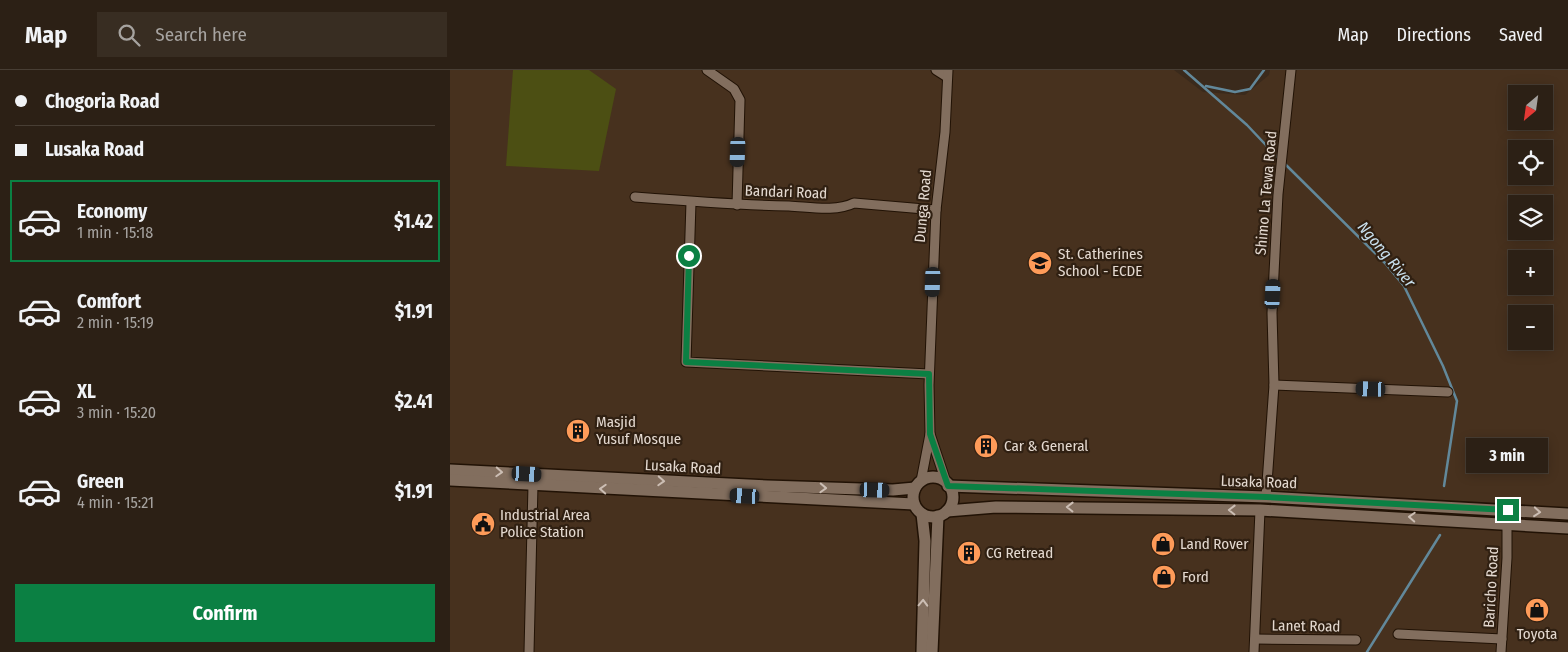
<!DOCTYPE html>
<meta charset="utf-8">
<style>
:root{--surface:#2c2015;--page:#382d22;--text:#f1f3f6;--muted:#a6a3a0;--line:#483e34;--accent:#0b8043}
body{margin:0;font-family:"Fira Sans Condensed",sans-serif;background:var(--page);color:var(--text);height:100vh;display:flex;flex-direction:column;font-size:19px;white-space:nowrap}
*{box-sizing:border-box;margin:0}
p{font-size:16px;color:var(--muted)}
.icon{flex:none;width:28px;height:28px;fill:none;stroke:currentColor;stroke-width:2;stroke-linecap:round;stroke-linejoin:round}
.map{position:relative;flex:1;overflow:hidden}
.panel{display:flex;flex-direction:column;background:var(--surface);width:450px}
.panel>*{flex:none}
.top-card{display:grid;align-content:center;height:110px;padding:0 15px;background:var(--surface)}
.needle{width:32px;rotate:209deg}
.fabs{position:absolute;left:1058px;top:15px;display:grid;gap:10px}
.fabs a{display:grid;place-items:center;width:45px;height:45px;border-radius:0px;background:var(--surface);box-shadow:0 2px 12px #0003,0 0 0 1px var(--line);font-size:25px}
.end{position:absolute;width:22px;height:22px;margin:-11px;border:6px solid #0b8043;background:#fff;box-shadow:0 0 0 2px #fff}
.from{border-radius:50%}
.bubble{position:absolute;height:35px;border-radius:0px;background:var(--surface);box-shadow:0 2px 12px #0003,0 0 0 1px var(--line);font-size:16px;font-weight:700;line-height:35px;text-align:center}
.car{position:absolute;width:15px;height:30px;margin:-15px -8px;border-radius:6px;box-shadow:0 0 4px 1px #0007;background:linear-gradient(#222 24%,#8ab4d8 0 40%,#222 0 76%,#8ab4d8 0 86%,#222 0)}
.top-card b{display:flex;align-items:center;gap:18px;height:48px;font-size:19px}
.top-card b+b{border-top:1px solid var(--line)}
.top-card i{width:12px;height:12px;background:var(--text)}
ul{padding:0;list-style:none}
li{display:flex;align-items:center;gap:15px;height:82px;margin:0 10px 8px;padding:0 5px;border:2px solid transparent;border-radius:0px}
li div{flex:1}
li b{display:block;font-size:19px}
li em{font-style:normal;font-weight:700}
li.selected{border-color:var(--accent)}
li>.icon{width:45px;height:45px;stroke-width:1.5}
.cta{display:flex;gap:10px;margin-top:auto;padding:10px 15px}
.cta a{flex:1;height:58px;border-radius:0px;background:var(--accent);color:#fff;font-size:20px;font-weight:700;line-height:58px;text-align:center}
header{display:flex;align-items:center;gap:30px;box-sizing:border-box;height:70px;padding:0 25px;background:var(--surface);border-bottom:1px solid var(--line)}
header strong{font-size:24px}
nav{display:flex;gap:28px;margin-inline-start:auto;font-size:18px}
.search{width:350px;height:45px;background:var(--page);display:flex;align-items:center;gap:12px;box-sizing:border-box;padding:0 18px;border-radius:0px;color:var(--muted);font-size:19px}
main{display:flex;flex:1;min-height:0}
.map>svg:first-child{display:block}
</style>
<header>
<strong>Map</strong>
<div class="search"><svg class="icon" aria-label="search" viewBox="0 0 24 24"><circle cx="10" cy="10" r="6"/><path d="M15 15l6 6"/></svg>Search here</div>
<nav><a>Map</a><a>Directions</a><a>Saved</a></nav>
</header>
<main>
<section class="panel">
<div class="top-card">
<b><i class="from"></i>Chogoria Road</b>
<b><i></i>Lusaka Road</b>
</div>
<ul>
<li class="selected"><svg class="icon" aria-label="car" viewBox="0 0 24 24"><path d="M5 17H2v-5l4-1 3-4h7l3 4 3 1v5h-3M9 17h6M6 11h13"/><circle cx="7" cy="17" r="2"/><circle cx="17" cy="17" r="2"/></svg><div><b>Economy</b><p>1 min · 15:18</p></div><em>$1.42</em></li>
<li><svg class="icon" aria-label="car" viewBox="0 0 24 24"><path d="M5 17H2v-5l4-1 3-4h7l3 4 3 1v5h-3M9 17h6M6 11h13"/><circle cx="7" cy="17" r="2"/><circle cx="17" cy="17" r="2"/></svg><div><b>Comfort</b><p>2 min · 15:19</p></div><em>$1.91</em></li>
<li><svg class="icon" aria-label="car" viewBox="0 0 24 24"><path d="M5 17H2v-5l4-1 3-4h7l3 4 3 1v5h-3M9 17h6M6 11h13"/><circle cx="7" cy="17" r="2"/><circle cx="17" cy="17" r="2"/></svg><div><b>XL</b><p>3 min · 15:20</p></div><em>$2.41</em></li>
<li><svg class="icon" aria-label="car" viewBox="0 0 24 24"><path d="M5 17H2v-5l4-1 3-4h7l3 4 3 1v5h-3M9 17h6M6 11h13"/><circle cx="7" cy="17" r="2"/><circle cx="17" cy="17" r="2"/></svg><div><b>Green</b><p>4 min · 15:21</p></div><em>$1.91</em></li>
</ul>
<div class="cta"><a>Confirm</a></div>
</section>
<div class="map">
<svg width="1118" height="582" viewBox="0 0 1118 582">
<rect width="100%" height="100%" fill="#3a2a1c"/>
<!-- built -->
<path fill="#47311e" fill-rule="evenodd" d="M0,0h724l29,22 42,3 24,-20 1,-5h298v582h-1118zM1066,24h28v27h-28zM1066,79h28v27h-28zM1066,134h28v27h-28zM1066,189h28v27h-28zM1066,244h28v27h-28z"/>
<!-- green -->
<path fill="#4c4f13" d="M63,0h76l27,19 -17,82 -93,-5z"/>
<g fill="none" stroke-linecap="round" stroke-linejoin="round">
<!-- stream -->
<g stroke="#62889a" stroke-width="2.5">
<path d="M734,0l63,55 33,35"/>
<path d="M756,16l29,6 15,-3 14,-19"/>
<path d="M834,93l101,100 19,23 39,80 14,35 -13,85"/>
<path d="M917,582l73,-117"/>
</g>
<!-- street casing -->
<g stroke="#211205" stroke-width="11">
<g id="street">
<path d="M257,0l27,19 6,11 -3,105"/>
<path d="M486,0l11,7"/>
<path d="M185,127c51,4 103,8 154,9 21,1 47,6 65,-3l82,7"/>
<path d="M241,132l-5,160 243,12"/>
<path d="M824,315l174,7"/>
<path d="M480,364l16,48"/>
<path d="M471,411l9,-47 -1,-49 7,-175 9,-78 3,-62"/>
<path d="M816,427l8,-112 -2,-72 6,-119 13,-124"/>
<path d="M948,564l104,5"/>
<path d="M805,569l101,1"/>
<path d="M79,582l4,-167"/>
<path d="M804,582l6,-142"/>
<path d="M1051,582l6,-94v-35"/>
</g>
</g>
<!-- secondary casing -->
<g stroke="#211205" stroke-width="14">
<g id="secondary">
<path d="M0,400l317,16 126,4 22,-2"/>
<circle cx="483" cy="427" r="20"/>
<path d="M0,410l464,24"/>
<path d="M498,416l318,11 302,17"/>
<path d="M497,441l49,-4 264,3 308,18"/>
<path d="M472,582l3,-111 -3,-27"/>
<path d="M482,582l6,-136"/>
</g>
</g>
<!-- street -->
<use href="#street" stroke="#826e5e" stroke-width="9"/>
<!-- secondary -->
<use href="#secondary" stroke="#826e5e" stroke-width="11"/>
</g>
<!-- one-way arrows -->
<defs><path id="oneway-chevron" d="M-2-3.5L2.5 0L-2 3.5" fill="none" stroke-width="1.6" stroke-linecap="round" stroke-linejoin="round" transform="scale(1.25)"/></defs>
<g stroke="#ccbeb4">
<use href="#oneway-chevron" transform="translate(49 402) rotate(3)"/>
<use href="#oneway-chevron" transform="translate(211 411) rotate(3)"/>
<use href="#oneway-chevron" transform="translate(373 418) rotate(2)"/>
<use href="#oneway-chevron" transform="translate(153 419) rotate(-177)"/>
<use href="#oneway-chevron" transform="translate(620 437) rotate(-179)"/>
<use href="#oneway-chevron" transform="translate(782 440) rotate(-179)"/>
<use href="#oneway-chevron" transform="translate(1087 442) rotate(5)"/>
<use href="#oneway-chevron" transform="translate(962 447) rotate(-177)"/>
<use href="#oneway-chevron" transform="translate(473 533) rotate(-88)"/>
</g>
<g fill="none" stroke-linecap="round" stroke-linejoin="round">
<!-- route -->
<path stroke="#0b8043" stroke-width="6" d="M239,186l-3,106 243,12 1,60 18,52 318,11 242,13"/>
</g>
<!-- icons -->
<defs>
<g id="school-disc" transform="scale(1.25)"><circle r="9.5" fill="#fe9b59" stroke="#302012"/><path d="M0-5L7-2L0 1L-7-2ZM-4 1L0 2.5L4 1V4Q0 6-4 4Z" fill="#111"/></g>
<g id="building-disc" transform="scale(1.25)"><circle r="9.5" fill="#fe9b59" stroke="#302012"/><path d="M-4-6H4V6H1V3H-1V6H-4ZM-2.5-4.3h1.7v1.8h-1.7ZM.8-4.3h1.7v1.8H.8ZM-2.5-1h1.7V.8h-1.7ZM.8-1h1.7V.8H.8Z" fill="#111"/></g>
<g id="civic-disc" transform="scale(1.25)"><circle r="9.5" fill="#fe9b59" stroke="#302012"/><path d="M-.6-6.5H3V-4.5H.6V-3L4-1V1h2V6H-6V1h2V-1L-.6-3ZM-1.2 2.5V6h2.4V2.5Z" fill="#111"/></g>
<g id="shop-disc" transform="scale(1.25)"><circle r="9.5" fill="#fe9b59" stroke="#302012"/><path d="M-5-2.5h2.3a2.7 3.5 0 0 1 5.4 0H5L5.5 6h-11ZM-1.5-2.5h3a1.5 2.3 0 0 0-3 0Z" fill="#111"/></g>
</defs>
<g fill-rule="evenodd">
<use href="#school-disc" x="590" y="193"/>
<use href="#building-disc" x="128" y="361"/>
<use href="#building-disc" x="536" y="376"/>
<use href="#civic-disc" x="33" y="454"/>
<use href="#shop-disc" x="713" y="474"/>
<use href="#building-disc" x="519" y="483"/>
<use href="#shop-disc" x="714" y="507"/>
<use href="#shop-disc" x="1087" y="540"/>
</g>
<g text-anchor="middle" stroke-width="4.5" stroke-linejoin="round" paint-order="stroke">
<!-- street labels -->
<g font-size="15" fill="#e4d9d0" stroke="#302012">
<text transform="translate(336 122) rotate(2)" y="5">Bandari Road</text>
<text transform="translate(816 123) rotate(-85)" y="5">Shimo La Tewa Road</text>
<text transform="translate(473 136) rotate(-85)" y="5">Dunga Road</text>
<text transform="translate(233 397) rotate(3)" y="5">Lusaka Road</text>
<text transform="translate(809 412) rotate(2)" y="5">Lusaka Road</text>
<text transform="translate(1041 517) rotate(-87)" y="5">Baricho Road</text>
<text transform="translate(856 556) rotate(1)" y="5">Lanet Road</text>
</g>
<!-- poi labels -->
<g font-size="15" fill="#e4d9d0" stroke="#302012" text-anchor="start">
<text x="608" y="189">St. Catherines<tspan x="608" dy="17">School - ECDE</tspan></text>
<text x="146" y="357">Masjid<tspan x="146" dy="17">Yusuf Mosque</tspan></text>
<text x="554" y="381">Car &amp; General</text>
<text x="50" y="450">Industrial Area<tspan x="50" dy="17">Police Station</tspan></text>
<text x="730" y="479">Land Rover</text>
<text x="536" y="488">CG Retread</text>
<text x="732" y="512">Ford</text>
<text x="1087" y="569" text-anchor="middle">Toyota</text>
</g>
<!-- water labels -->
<g font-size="16" font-style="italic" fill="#c8dfed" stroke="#302012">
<text transform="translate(937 184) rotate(50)" y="6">Ngong River</text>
</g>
</g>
</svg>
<div class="fabs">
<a><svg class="needle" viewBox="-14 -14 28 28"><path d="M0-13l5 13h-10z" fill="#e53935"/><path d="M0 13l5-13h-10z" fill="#a6a3a0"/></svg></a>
<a><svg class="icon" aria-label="locate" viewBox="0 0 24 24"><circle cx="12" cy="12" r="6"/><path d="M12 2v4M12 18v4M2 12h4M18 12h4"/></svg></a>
<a><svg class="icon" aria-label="layers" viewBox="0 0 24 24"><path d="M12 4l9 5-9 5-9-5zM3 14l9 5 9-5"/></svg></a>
<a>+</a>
<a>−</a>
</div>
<i class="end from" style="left:239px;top:186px"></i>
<i class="end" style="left:1058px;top:440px"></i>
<div class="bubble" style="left:1016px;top:368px;width:82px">3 min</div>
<i class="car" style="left:288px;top:82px;rotate:182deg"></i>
<i class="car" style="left:483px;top:212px;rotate:182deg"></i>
<i class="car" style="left:823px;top:224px;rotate:3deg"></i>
<i class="car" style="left:921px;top:319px;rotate:272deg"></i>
<i class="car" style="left:77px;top:404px;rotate:93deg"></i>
<i class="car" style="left:425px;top:420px;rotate:92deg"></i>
<i class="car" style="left:295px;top:426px;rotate:273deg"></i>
</div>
</main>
